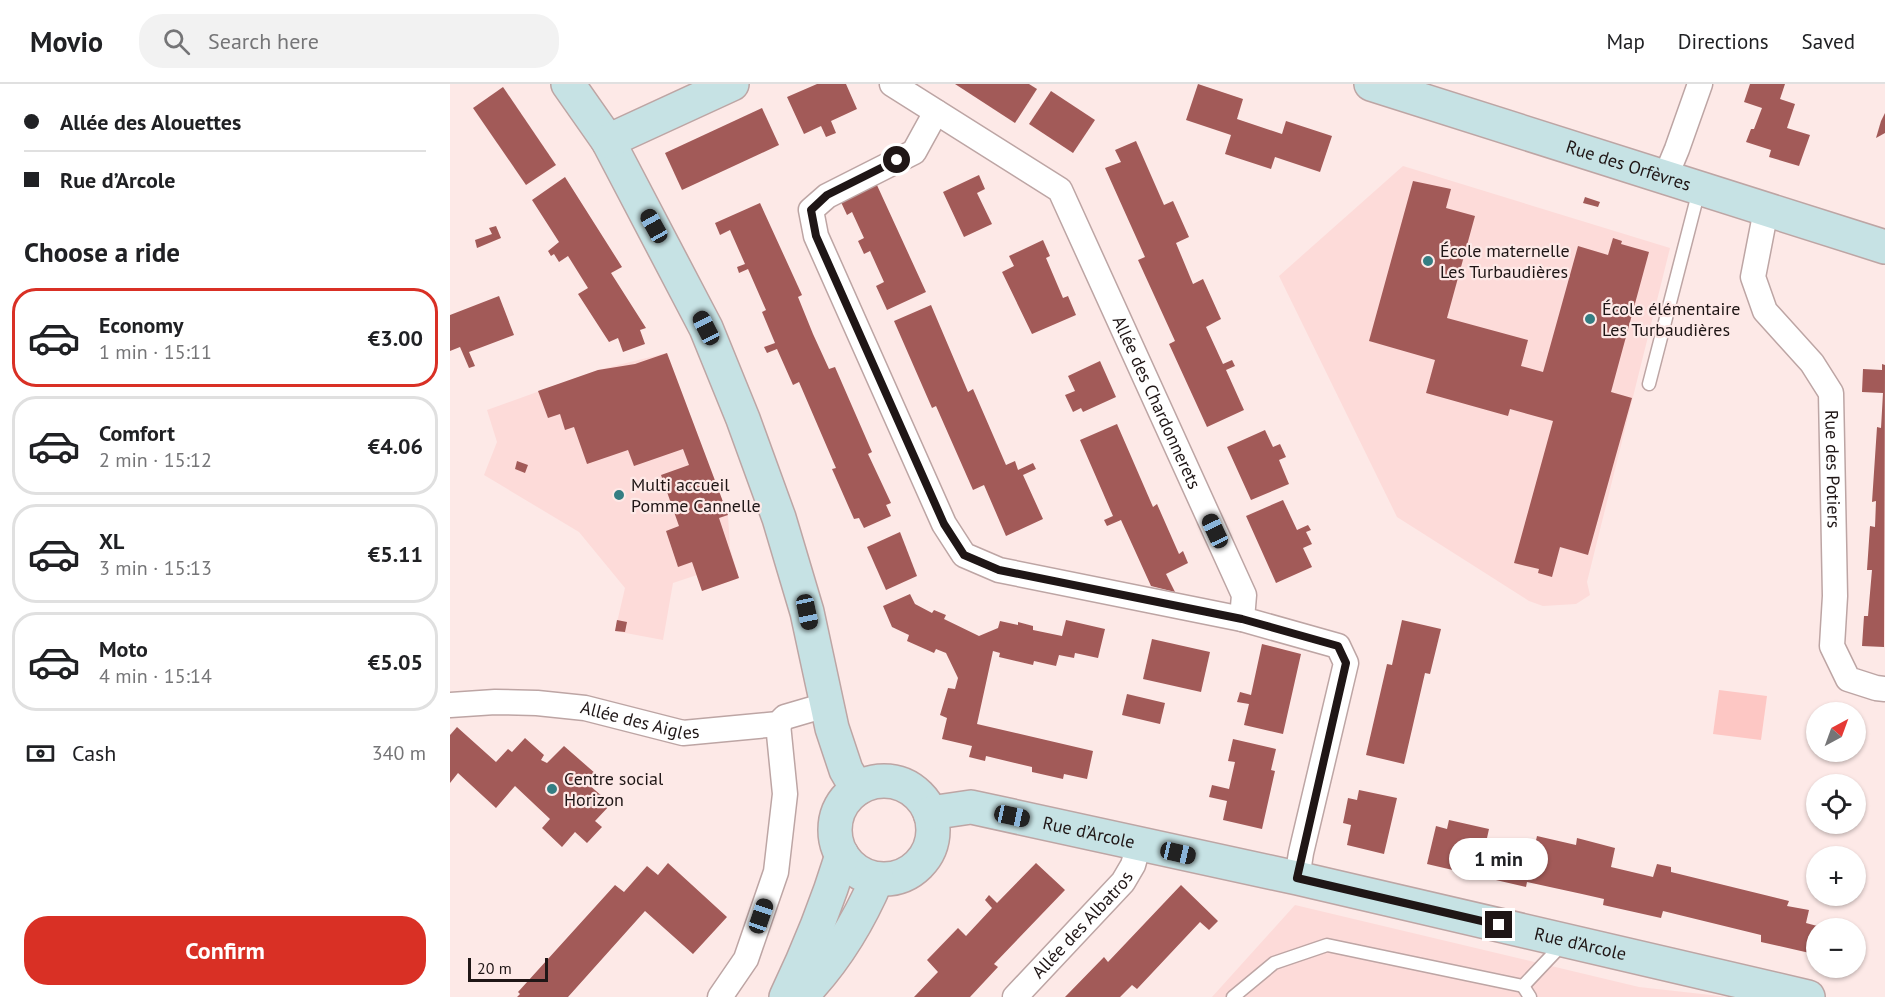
<!DOCTYPE html>
<meta charset="utf-8">
<style>
:root{--surface:#fff;--page:#f2f2f2;--text:#202124;--muted:#757577;--line:#e0e0e0;--accent:#d93025}
body{margin:0;font-family:"PT Sans",sans-serif;background:var(--page);color:var(--text);height:100vh;display:flex;flex-direction:column;font-size:22px;white-space:nowrap}
*{box-sizing:border-box;margin:0}
p{font-size:20px;color:var(--muted)}
.icon{flex:none;width:33px;height:33px;fill:none;stroke:currentColor;stroke-width:2;stroke-linecap:round;stroke-linejoin:round}
.map{position:relative;flex:1;overflow:hidden}
.sheet{display:flex;flex-direction:column;background:var(--surface);width:450px}
.sheet>*{flex:none}
.top-card{display:grid;align-content:center;height:132px;padding:0 24px;background:var(--surface)}
.needle{width:39px;rotate:41deg}
.buttons{position:absolute;left:1356px;top:618px;display:grid;gap:12px}
.buttons a{display:grid;place-items:center;width:60px;height:60px;border-radius:50%;background:var(--surface);box-shadow:0 2px 4px #0004;font-size:30px}
.scale{position:absolute;left:18px;bottom:15px;width:80px;box-sizing:border-box;padding-left:6px;border:3px solid #1f1616;border-top:0;font-size:16px;line-height:21px;white-space:nowrap;color:#1f1616;-webkit-text-stroke:4px #fde9e7;paint-order:stroke}
.end{position:absolute;width:27px;height:27px;margin:-14px;border:8px solid #1f1616;background:#fff;box-shadow:0 0 0 3px #fff}
.from{border-radius:50%}
.bubble{position:absolute;height:42px;border-radius:21px;background:var(--surface);box-shadow:0 2px 4px #0004;font-size:20px;font-weight:700;line-height:42px;text-align:center}
.car{position:absolute;width:18px;height:36px;margin:-18px -9px;border-radius:8px;box-shadow:0 0 4px 2px #0007;background:linear-gradient(#222 24%,#8ab4d8 0 40%,#222 0 76%,#8ab4d8 0 86%,#222 0)}
.top-card b{display:flex;align-items:center;gap:21px;height:57px;font-size:22px}
.top-card b+b{border-top:2px solid var(--line)}
.top-card i{width:15px;height:15px;background:var(--text)}
ul{padding:0;list-style:none}
li{display:flex;align-items:center;gap:18px;height:99px;margin:0 12px 9px;padding:0 12px;border:3px solid var(--line);border-radius:24px}
li div{flex:1}
li b{display:block;font-size:22px}
li em{font-style:normal;font-weight:700}
li.active{border-color:var(--accent)}
li>.icon{width:54px;height:54px;stroke-width:1.5}
h2{padding:0 24px;font-size:27px;line-height:72px}
.pay{display:flex;align-items:center;gap:15px;height:66px;padding:0 24px;font-size:22px}
.pay p{margin-inline-start:auto}
.cta{display:flex;gap:12px;margin-top:auto;padding:12px 24px}
.cta a{flex:1;height:69px;border-radius:24px;background:var(--accent);color:#fff;font-size:24px;font-weight:700;line-height:69px;text-align:center}
header{display:flex;align-items:center;gap:36px;box-sizing:border-box;height:84px;padding:0 30px;background:var(--surface);border-bottom:2px solid var(--line)}
header strong{font-size:28px}
nav{display:flex;gap:33px;margin-inline-start:auto;font-size:21px}
.search{width:420px;height:54px;background:var(--page);display:flex;align-items:center;gap:15px;box-sizing:border-box;padding:0 21px;border-radius:24px;color:var(--muted);font-size:22px}
main{display:flex;flex:1;min-height:0}
.map>svg:first-child{display:block}
</style>
<header>
<strong>Movio</strong>
<div class="search"><svg class="icon" aria-label="search" viewBox="0 0 24 24"><circle cx="10" cy="10" r="6"/><path d="M15 15l6 6"/></svg>Search here</div>
<nav><a>Map</a><a>Directions</a><a>Saved</a></nav>
</header>
<main>
<section class="sheet">
<div class="top-card">
<b><i class="from"></i>Allée des Alouettes</b>
<b><i></i>Rue d’Arcole</b>
</div>
<h2>Choose a ride</h2>
<ul>
<li class="active"><svg class="icon" aria-label="car" viewBox="0 0 24 24"><path d="M5 17H2v-5l4-1 3-4h7l3 4 3 1v5h-3M9 17h6M6 11h13"/><circle cx="7" cy="17" r="2"/><circle cx="17" cy="17" r="2"/></svg><div><b>Economy</b><p>1 min · 15:11</p></div><em>€3.00</em></li>
<li><svg class="icon" aria-label="car" viewBox="0 0 24 24"><path d="M5 17H2v-5l4-1 3-4h7l3 4 3 1v5h-3M9 17h6M6 11h13"/><circle cx="7" cy="17" r="2"/><circle cx="17" cy="17" r="2"/></svg><div><b>Comfort</b><p>2 min · 15:12</p></div><em>€4.06</em></li>
<li><svg class="icon" aria-label="car" viewBox="0 0 24 24"><path d="M5 17H2v-5l4-1 3-4h7l3 4 3 1v5h-3M9 17h6M6 11h13"/><circle cx="7" cy="17" r="2"/><circle cx="17" cy="17" r="2"/></svg><div><b>XL</b><p>3 min · 15:13</p></div><em>€5.11</em></li>
<li><svg class="icon" aria-label="car" viewBox="0 0 24 24"><path d="M5 17H2v-5l4-1 3-4h7l3 4 3 1v5h-3M9 17h6M6 11h13"/><circle cx="7" cy="17" r="2"/><circle cx="17" cy="17" r="2"/></svg><div><b>Moto</b><p>4 min · 15:14</p></div><em>€5.05</em></li>
</ul>
<div class="pay"><svg class="icon" aria-label="cash" viewBox="0 0 24 24"><path d="M3 7h18v10H3z"/><circle cx="12" cy="12" r="2"/></svg>Cash<p>340 m</p></div>
<div class="cta"><a>Confirm</a></div>
</section>
<div class="map">
<svg width="1435" height="913" viewBox="0 0 1435 913">
<rect width="100%" height="100%" fill="#fde9e7"/>
<!-- built -->
<g fill="#fddbd9">
<path d="M953,82l267,82 -83,334 3,13 -14,9 -33,2 -14,-5 -132,-84 -118,-241z"/>
<path d="M217,269l61,162 2,33 9,30 -37,13 -5,-16 -24,8 -10,57 -48,-9 10,-43 -46,-56 -95,-57 13,-33 -10,-32 111,-40z"/>
<path d="M845,821l344,82 90,10h-517z"/>
</g>
<!-- green -->
<path fill="#fdc7c4" d="M1269,606l48,6 -6,44 -48,-6z"/>
<!-- building -->
<g fill="#a25a58">
<path d="M367,0h29l11,25 -26,12 5,12 -10,4 -5,-11 -17,8 -17,-37z"/>
<path d="M505,0h74l8,5 -22,34z"/>
<path d="M748,0l45,15 -6,20 45,15 4,-13 46,15 -12,36 -45,-15 -4,12 -46,-15 6,-19 -45,-15z"/>
<path d="M1300,0h35l-5,15 15,5 -8,24 23,7 -11,31 -30,-9 2,-7 -25,-8 5,-13h3l8,-21 -18,-6z"/>
<path d="M53,3l53,78 -30,20 -53,-77z"/>
<path d="M601,7l44,29 -22,33 -44,-29z"/>
<path d="M312,24l17,37 -97,45 -17,-37z"/>
<path d="M1435,29v20l-9,5 5,-17z"/>
<path d="M686,57l28,64 9,-4 16,36 -13,6 17,41 10,-5 18,40 -15,8 17,37 9,-4 3,6 -9,4 18,40 -37,17 -38,-83 6,-3 -37,-81 7,-3 -40,-89 16,-6 -6,-12z"/>
<path d="M529,91l6,14 -8,4 15,31 -28,13 -21,-45z"/>
<path d="M115,93l57,90 -11,6 35,55 -6,2 5,14 -22,8 -5,-14 -9,4 -31,-48 10,-6 -20,-32 -9,6 -5,-8 -3,2 -3,-5 11,-9 -27,-42z"/>
<path d="M963,97l38,8 -5,19 29,8 -28,102 81,22 -7,26 22,6 35,-126 30,9 5,-17 9,3 -1,3 28,8 -38,140 21,6 -44,157 -28,-8 -8,30 -14,-4 1,-4 -25,-6 39,-142 -43,-12 -2,7 -82,-23 9,-33 -66,-19z"/>
<path d="M426,99l50,109 -39,18 -11,-24 8,-4 -14,-31 -6,3 -6,-13 6,-3 -12,-26 -5,3 -7,-15z"/>
<path d="M1135,113l15,5 -2,5 -15,-4z"/>
<path d="M310,119l42,92 -4,2 15,37 16,35 6,-2 37,85 -4,2 23,49 -5,2 5,11 -27,12 -5,-10 -5,1 -22,-50 4,-1 -37,-86 -6,3 -16,-36 -10,4 -3,-6 11,-4 -13,-31 4,-2 -18,-41 -9,4 -2,-6 8,-3 -15,-34 -10,5 -5,-12z"/>
<path d="M46,142l5,12 -24,10 -2,-8 17,-6 -3,-6z"/>
<path d="M593,156l7,16 -4,2 17,40 5,-2 8,19 -44,19 -30,-62 12,-6 -5,-10z"/>
<path d="M49,212l15,39 -45,17 6,14 -6,2 -9,-21 -10,4v-36z"/>
<path d="M481,221l37,87 5,-3 33,76 9,-4 3,9 15,-7 3,6 -13,6 20,44 -37,17 -22,-51 -11,5 -37,-84 -4,2 -38,-87z"/>
<path d="M217,269l61,162 -9,3 20,60 -37,13 -10,-29 -14,5 -12,-36 13,-5 -18,-51 28,-10 -6,-16 -49,17 -6,-16 -41,14 -13,-37 -9,3 -5,-16 -12,4 -10,-27 60,-21 37,-6z"/>
<path d="M650,277l16,36 -33,15 -2,-4 -8,4 -8,-17 10,-4 -7,-15z"/>
<path d="M1432,280l3,1 -1,282 -22,-1 2,-30h4l4,-46h-5l3,-44 5,1 1,-26 -4,1 5,-75 4,1 2,-35 -21,-1 1,-23 19,1z"/>
<path d="M667,340l36,83 4,-3 22,50 4,-3 5,12 -22,11 9,18 -24,-6 -30,-66 -14,6 -3,-6 9,-4 -33,-76z"/>
<path d="M815,346l8,17 7,-3 6,13 -7,3 10,24 -38,16 -24,-53z"/>
<path d="M67,377l11,4 -3,8 -10,-4z"/>
<path d="M833,416l14,30 11,-5 3,5 -5,2 6,12 -9,4 9,19 -36,16 -30,-67z"/>
<path d="M450,448l17,44 -31,14 -19,-43z"/>
<path d="M460,510l5,10 17,9 2,-3 12,5 -2,4 35,17 19,-8 2,-7 18,4v-3l15,4v4l29,6 4,-16 39,9 -7,29 -23,-5 -1,5 -15,-3 -3,11 -22,-5 -1,4 -34,-8 1,-4 -7,-2 -16,73 116,27 -6,28 -23,-5 -1,5 -31,-7v-5l-46,-11 -1,5 -16,-4 3,-11 -30,-7 5,-21 -7,-3 8,-27 7,1 3,-11 -12,-25 -10,-4 -2,4 -27,-12 2,-6 -17,-8 -9,-21z"/>
<path d="M167,536l10,2 -2,10 -10,-1z"/>
<path d="M952,536l39,9 -11,45 -5,-1 -21,91 -38,-9 21,-91 5,1z"/>
<path d="M702,555l58,13 -9,40 -58,-13z"/>
<path d="M812,560l39,10 -18,80 -39,-9 5,-21 -12,-2 3,-10 11,3z"/>
<path d="M677,610l38,9 -5,21 -38,-9z"/>
<path d="M7,643l39,35 12,-13 4,3 13,-14 19,17 -3,5 6,3 17,-17 32,28 -8,10 23,20 -16,17 7,6 -15,16 -12,-11 -13,15 -20,-19 8,-9 -35,-33 -19,22 -38,-35 -8,10v-48z"/>
<path d="M783,655l43,10 -5,21 4,1 -13,58 -39,-9 4,-19 -18,-4 3,-12 17,4 6,-27 -7,-1z"/>
<path d="M909,706l38,8 -13,56 -37,-9 4,-20 -8,-2 5,-25 9,2z"/>
<path d="M999,736l40,9 -2,9 47,11 3,-13 39,9 1,-7 38,10 -4,19 42,10 4,-13 14,3v5l118,29 -2,5 22,4 -3,13 15,4 -5,1v15l-2,11 -53,-12v-7l-98,-24 -2,7 -58,-13 1,-6 -22,-5 -55,-12 -1,5 -99,-23 9,-38 11,3z"/>
<path d="M218,779l59,54 -34,37 -48,-43 -77,86h-51l3,-3 -2,-2 97,-107 9,7 23,-26 11,9z"/>
<path d="M586,779l29,27 -71,74 4,3 -28,30h-56l24,-25 -11,-12 31,-32 8,8 26,-28 -7,-8 4,-5 8,8z"/>
<path d="M731,801l37,36 -9,9 -9,-8 -63,67 -5,-4 -12,12h-55l39,-40 4,5z"/>
</g>
<g fill="none" stroke-linecap="round" stroke-linejoin="round">
<!-- lane casing -->
<g stroke="#bda5a4" stroke-width="15">
<g id="lane">
<path d="M1199,300l50,-194"/>
<path d="M1073,902l7,11"/>
<path d="M783,913l41,-34 53,-18 196,41 34,-36 3,-7"/>
</g>
</g>
<!-- street casing -->
<g stroke="#bda5a4" stroke-width="27">
<g id="street">
<path id="s1" d="M442,0l168,106 184,405 -2,24 96,27 8,17 -45,190 -4,25"/>
<path d="M486,28l-22,40 -87,44 -16,14 5,26 128,288 20,31 35,15 243,49"/>
<path d="M1215,94l12,-29 23,-65"/>
<path id="s2" d="M1316,126l-13,67 12,34 47,52 19,30 4,203 -3,50 16,33 28,9 9,1"/>
<path id="s3" d="M0,621l45,-3 42,1 48,5 98,25 95,-9 7,-7 41,-12"/>
<path d="M270,913l26,-38 30,-87 9,-78 -7,-70"/>
<path id="s4" d="M565,913l108,-115 10,-17 6,-21"/>
</g>
</g>
<!-- secondary casing -->
<g stroke="#bda5a4" stroke-width="36">
<g id="secondary">
<path d="M118,0l40,57 98,187 37,91 36,99 28,94 25,116 14,42 11,19"/>
<path id="s5" d="M921,0l514,163"/>
<path d="M158,57l124,-57"/>
<circle cx="434" cy="746" r="49"/>
<path id="s6" d="M480,729l41,-6 326,71 511,119"/>
<path d="M336,913c22,-46 41,-93 56,-142"/>
<path d="M350,913c33,-33 59,-76 77,-118"/>
</g>
</g>
<!-- lane -->
<use href="#lane" stroke="#fff" stroke-width="12"/>
<!-- street -->
<use href="#street" stroke="#fff" stroke-width="24"/>
<!-- secondary -->
<use href="#secondary" stroke="#c6e2e4" stroke-width="33"/>
</g>
<g fill="none" stroke-linecap="round" stroke-linejoin="round">
<!-- route -->
<path stroke="#1f1616" stroke-width="8" d="M447,76l-70,35 -16,15 5,26 128,288 20,31 35,15 243,49 96,27 8,17 -49,215 202,47"/>
</g>
<!-- markers -->
<g fill="#357e83" stroke="#fde9e7" stroke-width="2">
<circle cx="978" cy="177" r="6"/>
<circle cx="1140" cy="235" r="6"/>
<circle cx="169" cy="411" r="6"/>
<circle cx="102" cy="705" r="6"/>
</g>
<g text-anchor="middle" stroke-width="4.5" stroke-linejoin="round" paint-order="stroke">
<!-- street labels -->
<g font-size="18" fill="#1f1616" stroke="#fde9e7">
<text dy="6" stroke="none"><textPath href="#s5" startOffset="270">Rue des Orfèvres</textPath></text>
<text dy="6" stroke="none"><textPath href="#s1" startOffset="432">Allée des Chardonnerets</textPath></text>
<text dy="6" stroke="none"><textPath href="#s2" startOffset="286">Rue des Potiers</textPath></text>
<text dy="6" stroke="none"><textPath href="#s3" startOffset="192">Allée des Aigles</textPath></text>
<text dy="6" stroke="none"><textPath href="#s6" startOffset="162">Rue d’Arcole</textPath></text>
<text dy="6" stroke="none"><textPath href="#s4" startOffset="99">Allée des Albatros</textPath></text>
<text dy="6" stroke="none"><textPath href="#s6" startOffset="666">Rue d’Arcole</textPath></text>
</g>
<!-- poi labels -->
<g font-size="18" fill="#1f1616" stroke="#fde9e7" text-anchor="start">
<text x="990" y="173">École maternelle<tspan x="990" dy="21">Les Turbaudières</tspan></text>
<text x="1152" y="231">École élémentaire<tspan x="1152" dy="21">Les Turbaudières</tspan></text>
<text x="181" y="407">Multi accueil<tspan x="181" dy="21">Pomme Cannelle</tspan></text>
<text x="114" y="701">Centre social<tspan x="114" dy="21">Horizon</tspan></text>
</g>
</g>
</svg>
<div class="buttons">
<a><svg class="needle" viewBox="-14 -14 28 28"><path d="M0-13l5 13h-10z" fill="#e53935"/><path d="M0 13l5-13h-10z" fill="#757577"/></svg></a>
<a><svg class="icon" aria-label="locate" viewBox="0 0 24 24"><circle cx="12" cy="12" r="6"/><path d="M12 2v4M12 18v4M2 12h4M18 12h4"/></svg></a>
<a>+</a>
<a>−</a>
</div>
<div class="scale">20 m</div>
<i class="end from" style="left:447px;top:76px"></i>
<i class="end" style="left:1049px;top:841px"></i>
<div class="bubble" style="left:999px;top:754px;width:99px">1 min</div>
<i class="car" style="left:204px;top:142px;rotate:331deg"></i>
<i class="car" style="left:256px;top:244px;rotate:333deg"></i>
<i class="car" style="left:765px;top:447px;rotate:335deg"></i>
<i class="car" style="left:357px;top:528px;rotate:168deg"></i>
<i class="car" style="left:562px;top:732px;rotate:102deg"></i>
<i class="car" style="left:728px;top:769px;rotate:103deg"></i>
<i class="car" style="left:311px;top:832px;rotate:19deg"></i>
</div>
</main>
